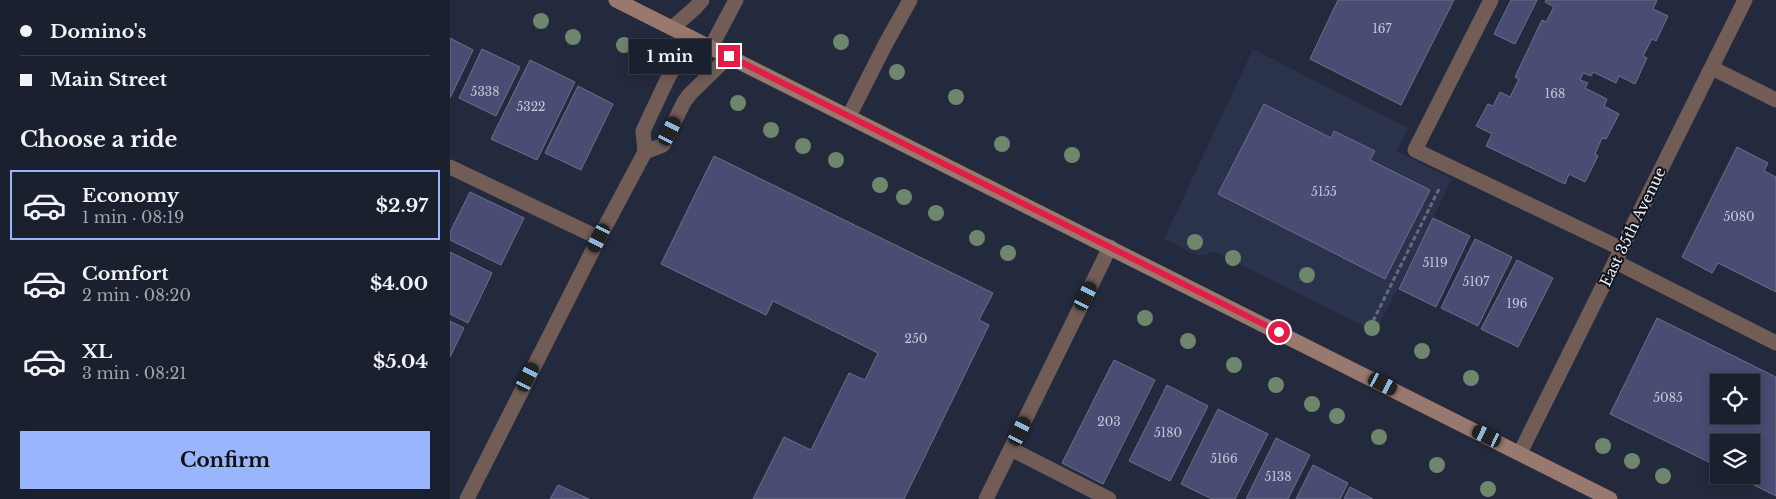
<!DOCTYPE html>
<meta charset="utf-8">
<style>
:root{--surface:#1a202e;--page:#272d3a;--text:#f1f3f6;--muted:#9fa3aa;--line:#383e4a;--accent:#99b5fd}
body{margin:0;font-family:"Libre Baskerville",serif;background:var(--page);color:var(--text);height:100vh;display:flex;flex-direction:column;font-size:19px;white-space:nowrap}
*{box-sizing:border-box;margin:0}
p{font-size:16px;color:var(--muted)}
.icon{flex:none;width:28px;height:28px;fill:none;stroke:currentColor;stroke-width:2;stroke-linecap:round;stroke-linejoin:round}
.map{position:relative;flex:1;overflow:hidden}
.sheet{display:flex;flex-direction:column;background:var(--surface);width:450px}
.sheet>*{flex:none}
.hud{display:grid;align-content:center;height:110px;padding:0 20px;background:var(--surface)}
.buttons{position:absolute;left:1260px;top:374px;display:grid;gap:10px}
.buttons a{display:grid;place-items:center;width:50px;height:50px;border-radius:0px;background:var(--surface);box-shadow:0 2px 12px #0003,0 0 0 1px var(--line);font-size:25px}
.end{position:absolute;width:22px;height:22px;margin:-11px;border:6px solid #e11d48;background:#fff;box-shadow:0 0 0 2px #fff}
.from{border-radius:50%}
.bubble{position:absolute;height:35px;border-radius:0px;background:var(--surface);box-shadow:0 2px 12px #0003,0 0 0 1px var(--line);font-size:16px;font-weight:700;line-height:35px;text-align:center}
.car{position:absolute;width:15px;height:30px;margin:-15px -8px;border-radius:6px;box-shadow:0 0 4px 1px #0007;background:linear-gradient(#222 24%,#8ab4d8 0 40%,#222 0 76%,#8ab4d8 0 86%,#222 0)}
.hud b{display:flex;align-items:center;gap:18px;height:48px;font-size:19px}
.hud b+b{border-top:1px solid var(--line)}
.hud i{width:12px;height:12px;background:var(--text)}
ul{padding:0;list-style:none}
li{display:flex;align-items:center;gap:15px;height:70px;margin:0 10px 8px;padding:0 10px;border:2px solid transparent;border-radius:0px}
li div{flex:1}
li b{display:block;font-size:19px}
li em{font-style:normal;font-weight:700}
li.active{border-color:var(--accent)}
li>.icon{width:45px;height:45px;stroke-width:1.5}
h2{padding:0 20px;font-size:22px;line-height:60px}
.button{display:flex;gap:10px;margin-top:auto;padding:10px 20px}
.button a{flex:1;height:58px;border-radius:0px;background:var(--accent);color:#111;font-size:20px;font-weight:700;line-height:58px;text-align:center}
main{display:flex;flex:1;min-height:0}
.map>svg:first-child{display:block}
</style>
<main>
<section class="sheet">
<div class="hud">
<b><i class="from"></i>Domino's</b>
<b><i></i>Main Street</b>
</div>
<h2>Choose a ride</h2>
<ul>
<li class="active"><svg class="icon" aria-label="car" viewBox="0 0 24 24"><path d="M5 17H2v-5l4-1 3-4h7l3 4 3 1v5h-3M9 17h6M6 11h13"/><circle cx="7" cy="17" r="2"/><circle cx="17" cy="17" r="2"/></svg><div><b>Economy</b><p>1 min · 08:19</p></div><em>$2.97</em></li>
<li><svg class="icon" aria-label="car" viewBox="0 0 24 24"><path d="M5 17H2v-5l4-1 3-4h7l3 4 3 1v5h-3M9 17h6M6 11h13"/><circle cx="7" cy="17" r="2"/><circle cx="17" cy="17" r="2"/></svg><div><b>Comfort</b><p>2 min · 08:20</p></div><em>$4.00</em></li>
<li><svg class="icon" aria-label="car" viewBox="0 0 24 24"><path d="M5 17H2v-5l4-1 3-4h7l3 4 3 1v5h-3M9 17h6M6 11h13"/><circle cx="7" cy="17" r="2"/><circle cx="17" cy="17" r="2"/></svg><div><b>XL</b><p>3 min · 08:21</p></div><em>$5.04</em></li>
</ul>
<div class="button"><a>Confirm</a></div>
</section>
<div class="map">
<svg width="1326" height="499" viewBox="0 0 1326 499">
<rect width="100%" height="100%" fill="#232a3e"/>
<!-- built -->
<path fill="#2a324c" d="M803,49l155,79 -11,23 55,28 -76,153 -158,-79 -7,-1 -7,3h-7l-33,-16z"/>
<!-- building -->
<g fill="#494c73" stroke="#6d7088" fill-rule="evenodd">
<path d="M888,0h116l-53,105 -91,-46z"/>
<path d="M1061,0h26l-22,44 -21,-10z"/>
<path d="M1096,0h111l-4,9 15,7 -12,25 -4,-2 -9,17 4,2 -12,26 -16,-8 -3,7 -23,-11 -2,4 -8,-3 -3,7 8,3 -3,5 22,11 -3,7 15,8 -13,25 -4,-1 -7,16 3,2 -13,26 -16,-8 -4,10 -79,-38 6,-12 -16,-8 12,-22 5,2 7,-14 10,5 9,-18 -4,-2 27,-57 4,2 8,-15 -9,-5z"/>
<path d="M0,38l23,12 -23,48z"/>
<path d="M32,49l38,18 -24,49 -37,-18z"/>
<path d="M80,60l45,22 -38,78 -46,-21z"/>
<path d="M128,86l35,18 -32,66 -36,-17z"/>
<path d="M814,104l67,34 3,-7 41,20 -5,9 60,30 -45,89 -167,-85z"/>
<path d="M1287,147l31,16 -4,8 12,6v115l-58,-29 -6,10 -30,-16z"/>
<path d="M264,156l279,137 -14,27 10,5 -85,174h-151l31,-62 27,13 38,-77 16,7 13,-27 -105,-52 -7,14 -105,-51z"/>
<path d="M20,192l54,26 -23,47 -51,-25v-8z"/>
<path d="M983,218l37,18 -34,71 -37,-18z"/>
<path d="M1025,239l37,18 -34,69 -37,-18z"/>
<path d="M0,252l42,21 -24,50 -18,-9z"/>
<path d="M1067,260l36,18 -35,69 -37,-18z"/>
<path d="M1207,318l119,59v119l-42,-21h17v-33h-32v25l-109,-53zM1269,382h32v33h-32z"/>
<path d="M0,321l14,7 -14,29z"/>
<path d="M664,360l41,20 -52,104 -41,-21z"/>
<path d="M717,385l41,21 -38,75 -41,-20z"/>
<path d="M768,409l50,25 -33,65h-23l-31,-15z"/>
<path d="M826,438l34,17 -22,44h-42z"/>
<path d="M863,465l35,18 -8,16h-44z"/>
<path d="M108,485l31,14h-39z"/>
<path d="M900,487l23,12h-29z"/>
</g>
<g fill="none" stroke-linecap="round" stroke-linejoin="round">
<!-- path -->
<path stroke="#646a7c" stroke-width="3" stroke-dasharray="5 2.5" stroke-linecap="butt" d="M923,321l67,-134"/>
<!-- lane -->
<g stroke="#715c56" stroke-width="15">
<path d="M1041,0l-76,150 207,99"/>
<path d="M399,116l36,-71 25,-45"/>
<path d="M0,167l149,71"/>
<path d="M1166,262l160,81"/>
<path d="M561,449l98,50"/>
</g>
<!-- street -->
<g stroke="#715c56" stroke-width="15">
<path d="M222,28l23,-20 7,-8"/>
<path d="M261,47l25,-47"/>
<path d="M1262,68l64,32"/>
<path d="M195,152l18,-7 21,-43 6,-8 39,-38"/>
<path d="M1070,453l225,-453"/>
<path d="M17,499l132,-261 46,-86 -2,-21 23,-49 24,-45"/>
<path d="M536,499l124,-252"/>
</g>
<!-- secondary -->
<path stroke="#99786e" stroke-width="15" d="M166,0l994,499"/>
</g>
<!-- trees -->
<g fill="#6e866b">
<circle cx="91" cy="21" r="8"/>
<circle cx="123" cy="37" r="8"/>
<circle cx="391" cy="42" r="8"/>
<circle cx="174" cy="45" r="8"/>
<circle cx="447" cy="72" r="8"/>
<circle cx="506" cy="97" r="8"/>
<circle cx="288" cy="103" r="8"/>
<circle cx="321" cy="130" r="8"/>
<circle cx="552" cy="144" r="8"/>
<circle cx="353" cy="146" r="8"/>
<circle cx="622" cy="155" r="8"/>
<circle cx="386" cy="160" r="8"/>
<circle cx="430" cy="185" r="8"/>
<circle cx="454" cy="197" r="8"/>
<circle cx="486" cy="213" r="8"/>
<circle cx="527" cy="238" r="8"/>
<circle cx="745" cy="242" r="8"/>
<circle cx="558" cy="253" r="8"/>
<circle cx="783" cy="258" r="8"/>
<circle cx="857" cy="275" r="8"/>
<circle cx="695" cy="318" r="8"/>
<circle cx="922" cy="328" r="8"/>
<circle cx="738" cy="341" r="8"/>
<circle cx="972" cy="351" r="8"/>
<circle cx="784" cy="365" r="8"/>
<circle cx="1021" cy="378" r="8"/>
<circle cx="826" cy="385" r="8"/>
<circle cx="862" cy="404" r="8"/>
<circle cx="887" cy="416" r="8"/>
<circle cx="929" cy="437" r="8"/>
<circle cx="1153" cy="446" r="8"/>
<circle cx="1182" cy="461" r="8"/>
<circle cx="987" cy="465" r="8"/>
<circle cx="1213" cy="476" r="8"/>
<circle cx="1038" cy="489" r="8"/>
</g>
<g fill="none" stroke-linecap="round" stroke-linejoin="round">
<!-- route -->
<path stroke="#e11d48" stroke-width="6" d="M279,56l550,276"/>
</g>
<g text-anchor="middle" stroke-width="4" stroke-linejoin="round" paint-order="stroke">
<!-- number labels -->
<g font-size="12" fill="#c2c7db">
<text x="932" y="33">167</text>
<text x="35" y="96">5338</text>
<text x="1105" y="98">168</text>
<text x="81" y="111">5322</text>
<text x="874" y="196">5155</text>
<text x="1289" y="221">5080</text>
<text x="985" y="267">5119</text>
<text x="1026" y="286">5107</text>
<text x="1067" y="308">196</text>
<text x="466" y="343">250</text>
<text x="1218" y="402">5085</text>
<text x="659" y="426">203</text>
<text x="718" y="437">5180</text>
<text x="774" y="463">5166</text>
<text x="828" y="481">5138</text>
</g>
<!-- street labels -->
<g font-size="15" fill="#ebf0fe" stroke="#10131c">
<text transform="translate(1183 227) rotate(-64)" y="5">East 35th Avenue</text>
</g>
</g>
</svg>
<div class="buttons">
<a><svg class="icon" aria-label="locate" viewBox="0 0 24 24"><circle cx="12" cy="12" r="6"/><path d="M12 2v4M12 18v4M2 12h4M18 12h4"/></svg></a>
<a><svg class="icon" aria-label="layers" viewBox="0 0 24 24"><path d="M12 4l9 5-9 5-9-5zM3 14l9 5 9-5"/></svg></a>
</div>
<i class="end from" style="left:829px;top:332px"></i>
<i class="end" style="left:279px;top:56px"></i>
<div class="bubble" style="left:179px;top:39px;width:82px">1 min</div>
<i class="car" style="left:220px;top:131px;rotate:27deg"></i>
<i class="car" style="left:149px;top:238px;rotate:207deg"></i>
<i class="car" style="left:636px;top:296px;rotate:27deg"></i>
<i class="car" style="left:78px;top:377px;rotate:27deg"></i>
<i class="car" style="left:933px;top:384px;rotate:117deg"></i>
<i class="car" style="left:570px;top:431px;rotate:26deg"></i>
<i class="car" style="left:1037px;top:436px;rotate:296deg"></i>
</div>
</main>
